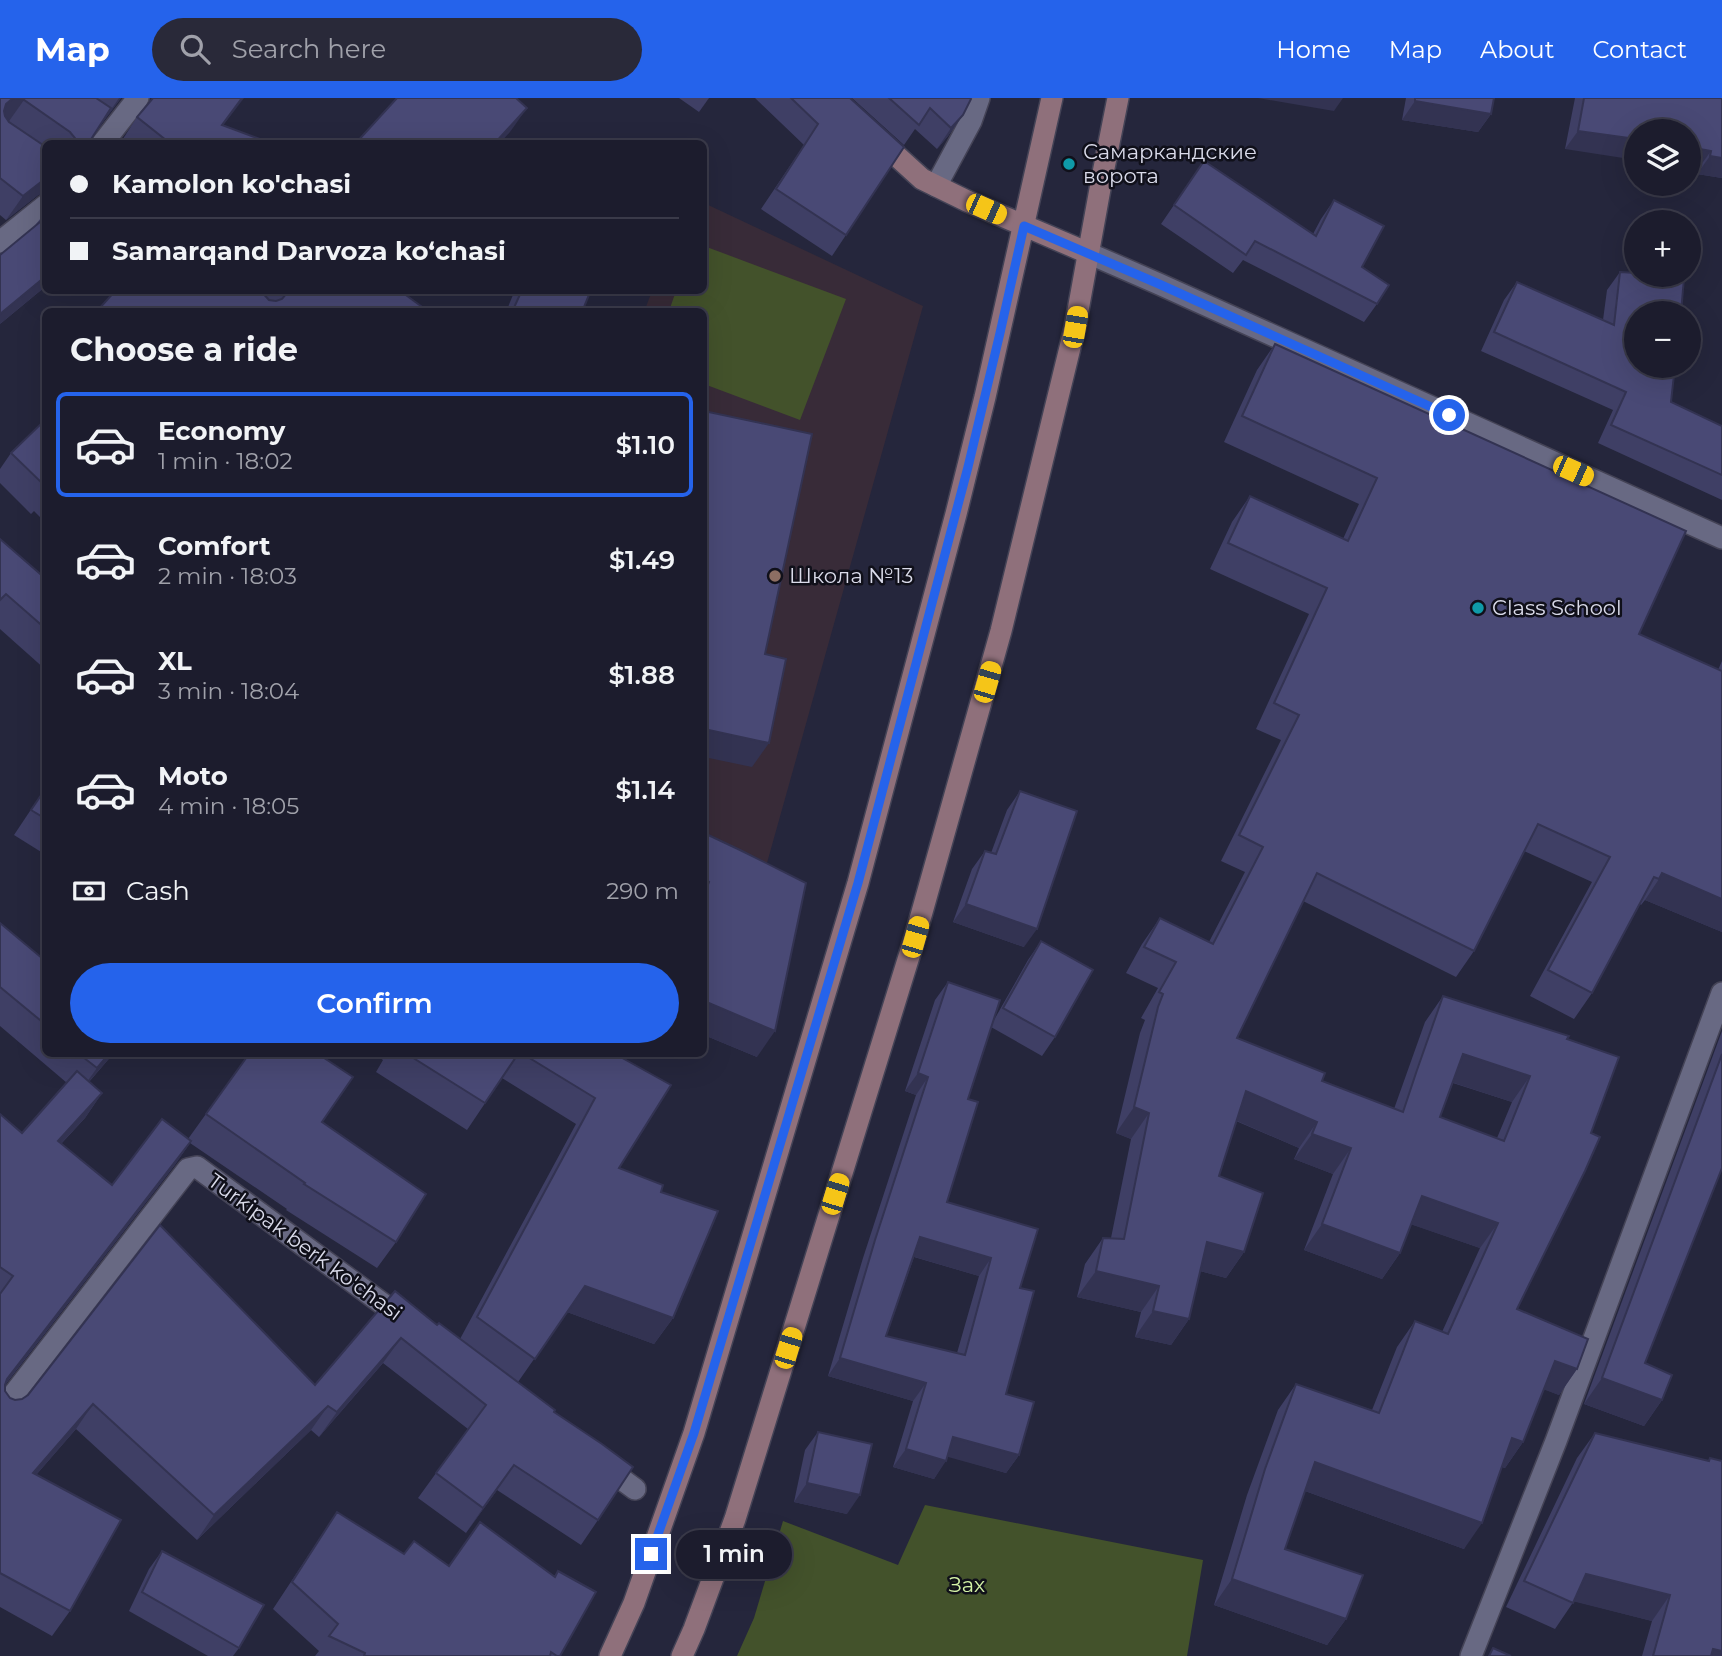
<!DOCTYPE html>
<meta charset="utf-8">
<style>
:root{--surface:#1c1c2d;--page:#292939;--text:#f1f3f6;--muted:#a0a1aa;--line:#3a3a49;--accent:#2563eb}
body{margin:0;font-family:Montserrat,sans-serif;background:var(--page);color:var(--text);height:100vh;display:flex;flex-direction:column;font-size:26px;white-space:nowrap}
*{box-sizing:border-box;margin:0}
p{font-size:23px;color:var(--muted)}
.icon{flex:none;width:38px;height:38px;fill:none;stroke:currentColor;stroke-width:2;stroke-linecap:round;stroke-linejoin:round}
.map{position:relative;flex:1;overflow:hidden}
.sheet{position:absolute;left:42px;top:210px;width:665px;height:749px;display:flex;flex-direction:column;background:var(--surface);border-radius:10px;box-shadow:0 7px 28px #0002,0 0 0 2px var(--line)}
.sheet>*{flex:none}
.top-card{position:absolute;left:42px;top:42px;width:665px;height:154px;border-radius:10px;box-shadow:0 7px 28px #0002,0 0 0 2px var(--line);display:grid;align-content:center;height:154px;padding:0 28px;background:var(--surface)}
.fabs{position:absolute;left:1624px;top:21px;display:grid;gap:14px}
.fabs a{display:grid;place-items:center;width:77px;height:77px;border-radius:50%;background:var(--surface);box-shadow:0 7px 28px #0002,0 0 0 2px var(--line);font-size:35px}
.end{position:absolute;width:32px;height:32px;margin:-16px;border:9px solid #2563eb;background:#fff;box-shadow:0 0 0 4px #fff}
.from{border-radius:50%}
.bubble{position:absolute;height:49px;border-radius:24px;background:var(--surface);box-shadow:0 7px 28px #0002,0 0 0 2px var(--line);font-size:23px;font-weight:600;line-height:49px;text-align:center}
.car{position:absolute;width:21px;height:42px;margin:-21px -10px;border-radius:9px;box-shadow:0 0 5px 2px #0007;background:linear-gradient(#f5c518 24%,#345 0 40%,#f5c518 0 76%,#345 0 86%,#f5c518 0)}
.top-card b{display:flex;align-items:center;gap:24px;height:66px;font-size:26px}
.top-card b+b{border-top:2px solid var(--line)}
.top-card i{width:18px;height:18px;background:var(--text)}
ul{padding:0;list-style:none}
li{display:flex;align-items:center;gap:21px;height:105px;margin:0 14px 10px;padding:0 14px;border:4px solid transparent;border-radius:10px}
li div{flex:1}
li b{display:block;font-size:26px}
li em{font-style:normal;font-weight:600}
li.selected{border-color:var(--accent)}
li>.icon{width:63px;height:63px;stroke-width:1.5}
h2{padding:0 28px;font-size:32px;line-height:84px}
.pay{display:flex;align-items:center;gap:18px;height:77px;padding:0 28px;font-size:26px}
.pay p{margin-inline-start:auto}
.primary-button{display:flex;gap:14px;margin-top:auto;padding:14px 28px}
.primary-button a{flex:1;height:80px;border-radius:42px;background:var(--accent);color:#fff;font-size:28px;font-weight:600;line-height:80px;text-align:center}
header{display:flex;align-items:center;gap:42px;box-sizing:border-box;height:98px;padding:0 35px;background:var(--accent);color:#fff}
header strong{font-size:33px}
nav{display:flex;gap:38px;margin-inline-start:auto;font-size:24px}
.search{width:490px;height:63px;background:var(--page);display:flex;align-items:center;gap:18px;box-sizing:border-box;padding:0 24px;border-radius:38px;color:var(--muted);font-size:26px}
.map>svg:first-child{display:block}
</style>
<header>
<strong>Map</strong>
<div class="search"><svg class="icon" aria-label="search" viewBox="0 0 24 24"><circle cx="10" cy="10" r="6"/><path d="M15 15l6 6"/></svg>Search here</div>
<nav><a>Home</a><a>Map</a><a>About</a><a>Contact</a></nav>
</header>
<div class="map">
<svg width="1722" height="1558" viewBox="0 0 1722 1558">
<rect width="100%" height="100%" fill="#25263c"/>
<!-- education -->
<path fill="#382b38" d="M704,105l219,103 -156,557 -63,-22v-529h-60l8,-21 52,-1z"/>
<!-- green -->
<g fill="#43522b">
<path d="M704,148l142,53 -46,121 -96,-36v-72l-35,-1 7,-20 28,-1z"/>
<path d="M925,1407l278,55 -16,96h-450l17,-38 29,-97 115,44z"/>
</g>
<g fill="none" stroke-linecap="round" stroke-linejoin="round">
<!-- street casing -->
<g stroke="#444356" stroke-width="24">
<g id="street">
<path d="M102,46l36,-46"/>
<path d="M936,88l35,-65 8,-23"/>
<path d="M0,144l46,-37"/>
<path d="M1088,155l71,31 563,254"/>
<path d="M0,1314l188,-243 9,-2 209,154"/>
<path d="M601,1366l34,25"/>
<path d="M1471,1558l85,-215 166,-448"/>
</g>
</g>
<!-- secondary casing -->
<g stroke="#444356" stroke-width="24">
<g id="secondary">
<path d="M878,41l44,40 45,22 121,52"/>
<path d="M610,1558l24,-53 60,-170 164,-550 98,-369 29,-117 67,-299"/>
<path d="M682,1558l12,-27 41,-110 180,-582 86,-306 74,-304 27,-149 16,-80"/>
</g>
</g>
<!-- street -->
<use href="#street" stroke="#686983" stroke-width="21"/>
<!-- secondary -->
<use href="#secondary" stroke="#8f707b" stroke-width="21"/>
</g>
<!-- wall -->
<g fill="#3f3f65" fill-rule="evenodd">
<path d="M0,0h121l-19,25 -14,21h-42v48l-8,3 -32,25 -6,-5z"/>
<path d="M679,0h30l-10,14z"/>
<path d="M755,0h95l-4,137 -14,21 -71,-47 43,-64z"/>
<path d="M852,0h118l-7,17 -15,21 -11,13 -22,-20 -11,16z"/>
<path d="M1406,0h88l-3,16 -13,18 -76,-12z"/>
<path d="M1575,0h147v80l-25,-4 1,-5 -9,-1v-37l-124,18z"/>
<path d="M137,19l86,8 50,19h-150l-2,-2z"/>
<path d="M1204,63l109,73 8,-15 13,-19 43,104 -13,18 -121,-62 -10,13 -72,-49z"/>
<path d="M46,114v74l-46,38 36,-100z"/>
<path d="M1620,174l51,130 51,24v74l-124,-57 15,-33 -132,-59 23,-51 13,-18 86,38 4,-30z"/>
<path d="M116,192h283l30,22z"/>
<path d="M515,192h76l-9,22h-76z"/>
<path d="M1275,246l364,290 79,36 4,-9v271l-77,-32 -4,5 -1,-1 -48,89 -18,26 -44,-23 62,-114 -68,-31 -50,100 -18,26 -153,-76 -66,137 85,43 72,28 31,-87 18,-26 124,43 -50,270 60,60 -18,26 -15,-6 -21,53 -18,26 -3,-1 -38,82 -159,-58 -20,58 61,70 -19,26 -113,-40 33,-110 31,-85 18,-26 76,26 25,-63 18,-26 27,11 38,-84 -69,-24 -11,29 -18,26 -78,-29 29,-76 -39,-15 5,-11 -63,-27 -17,55 25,76 -18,26 -26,-7 -11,48 -18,26 -36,-8 6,-25 -64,-15 8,-33 18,-26h8l20,-99 -15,-6 24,-100 5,-13 -4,-2 17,-30 -32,-15 16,-29 18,-26 49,24 36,-70 -24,-11 60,-121 -25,-11 53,-115 -99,-45 22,-47 18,-26 93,43 16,-35 -135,-62 33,-72zM1453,985l59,19 -15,36 -57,-21z"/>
<path d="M46,321v104l-12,-12 -3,3 -31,-31v-14l11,-16z"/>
<path d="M0,441l46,40v91l-46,-41z"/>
<path d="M46,689v68l-32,-20z"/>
<path d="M1020,693l4,156 -71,-25 19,-53 13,-18 6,2 16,-43z"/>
<path d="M704,735l53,224 -53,-22z"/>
<path d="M0,825l43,36 3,-2v97h67l-24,28 13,11 -17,25 -24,26 51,41 76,-46 61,-85 73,68 74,120 -19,26 -91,-58 1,-1 -97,-66 -16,23 -169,219v6l5,7 5,2 300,-15 80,-94 42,34 23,14 116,-215 -74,-46 -35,52 -91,-58 7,-12 -9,-6h241l4,114 42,24 12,126 -19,26 -87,-32 -49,70 36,30 44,108 -17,25 -84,-55 -31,43 -48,-35 50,-69 -85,-66 -64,74 -8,-7 -114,110 -121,-111 -40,46 34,136 -18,25 -52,-29v-493l22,19 45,-50 -67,-57z"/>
<path d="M1041,843l14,96 -13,19 -51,-29 -23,72 -21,103 73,86 -14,106 13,61 -13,18 -58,-17 -14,23 -41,-12 20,-66 -85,-25 35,-118 53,-163 -11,-4 30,-91 13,-18 46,38 34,-60zM914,1159l65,19 -22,77 -71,-17z"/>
<path d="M1722,933v137l-77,195 17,37 -18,26 -60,-22z"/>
<path d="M818,1334l29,82 -53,-12 11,-52z"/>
<path d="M1595,1335l113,28 2,-3 12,198h-80l10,-35 -78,-20 -19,28 -49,-22 71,-149z"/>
<path d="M337,1414l67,42 45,12 105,10 4,-5 2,85h-245l4,-5 -46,-42z"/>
<path d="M162,1453l77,97 -6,8h-25l-79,-45 20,-42z"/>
</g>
<!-- shaded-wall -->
<g fill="#333352">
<path d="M18,0l6,2 -17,24 -7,-2 6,-18 6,-5z"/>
<path d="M119,0h2l-21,28z"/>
<path d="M242,0h2l-35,46 13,-19z"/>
<path d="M1258,0h85l-9,13z"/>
<path d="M1415,3l76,13 -13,18 -76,-12z"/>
<path d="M527,10l-17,24 -11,12h-5z"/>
<path d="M963,17l-15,21 -11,13 14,-21z"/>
<path d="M1578,33l58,8v21l-71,-11z"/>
<path d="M1689,49l22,4 -13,18 -9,-1z"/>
<path d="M1710,58l12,2v20l-25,-4z"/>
<path d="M46,80v14l-8,3 -32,25 17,-24z"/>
<path d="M46,178v10l-46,38v-10z"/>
<path d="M704,631l65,14 -17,24 -48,-10z"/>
<path d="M1662,775l60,26v33l-77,-32 14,-21z"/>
<path d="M966,806l71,25 -13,18 -71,-25z"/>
<path d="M704,903l71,30 -18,26 -53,-22z"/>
<path d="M109,956h4l-34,39 18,-25z"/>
<path d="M1463,956l67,22 -18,26 -67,-22z"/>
<path d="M918,975l10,4 -12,18 -11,-4z"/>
<path d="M1246,993l71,31 -18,26 -71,-31z"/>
<path d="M102,995l-17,25 -45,48 18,-25z"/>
<path d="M1134,1009l15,6 -18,26 -15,-6z"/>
<path d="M1312,1036l39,14 -18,26 -39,-15z"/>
<path d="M191,1043l-17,25 -174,225 7,-12z"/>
<path d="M1422,1098l76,27 -18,25 -76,-26z"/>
<path d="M1322,1126l78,29 -18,26 -78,-29z"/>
<path d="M920,1139l71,21 -12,18 -71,-21z"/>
<path d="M1207,1144l37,10 -18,26 -37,-10z"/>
<path d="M1096,1173l63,15 -18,26 -64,-15z"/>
<path d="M585,1188l88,32 -19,26 -87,-32z"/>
<path d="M1153,1213l36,8 -18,26 -36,-8z"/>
<path d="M401,1240l-18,25 -64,74 18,-25z"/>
<path d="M840,1260l86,25 -13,18 -85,-25z"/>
<path d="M1555,1263l22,8 -18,26 -22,-8z"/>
<path d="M1602,1280l60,22 -18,26 -60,-22z"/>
<path d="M93,1306l-17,25 -60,69 17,-25z"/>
<path d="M328,1308l-17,24 -114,110 17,-25z"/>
<path d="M953,1339l66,18 -13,18 -65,-18z"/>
<path d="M1512,1340l11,4 -18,26 -11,-5z"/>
<path d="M906,1351l40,12 -12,18 -41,-12z"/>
<path d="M1315,1364l167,61 -18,26 -167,-61z"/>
<path d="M514,1367l-17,25 -31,43 17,-25z"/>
<path d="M807,1385l53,12 -13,19 -53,-12z"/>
<path d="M1586,1476l84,21 -18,26 -84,-21z"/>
<path d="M1232,1481l114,40 -19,26 -113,-40z"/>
<path d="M1713,1551l9,2v5h-14z"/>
</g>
<!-- building -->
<g fill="#494975" stroke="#333352" stroke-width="2" fill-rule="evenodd">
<path d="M0,0h96l15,10 -23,36h-13v-6l-5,-6 -46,-32 -6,-2 -6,1 -6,5 -2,7 1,5 4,6 37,25v31l-23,18 -23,-18z"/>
<path d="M153,0h89l-20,27 51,19h-102l-34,-27z"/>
<path d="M397,0h119l11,10 -33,36h-139z"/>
<path d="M791,0h59l54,49 -58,88 -70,-46 42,-65z"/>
<path d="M889,0h81l1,1 -8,16 -12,13 -21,-20 -11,17z"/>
<path d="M1415,0h79l-3,16 -76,-13z"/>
<path d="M1584,0h138v60l-12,-2 1,-5 -22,-4v-16h-53v8l-58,-8z"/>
<path d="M1204,63l112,75 18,-36 50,26 -22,41 27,18 -12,19 -122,-63 -9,14 -72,-50z"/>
<path d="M46,119v59l-46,38v-59z"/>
<path d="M1620,174l16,1v2h15l33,3 -3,35h-45v53h39l-4,36 51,24v49l-111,-50 15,-33 -132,-60 23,-50 97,43z"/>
<path d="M116,192h144l9,10 7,1 6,-2 5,-6v-3h112l30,22h-333z"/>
<path d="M522,192h69l-9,22h-70z"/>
<path d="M1275,246l411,187 -47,103 83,37v228l-60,-26 -3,6 -5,-2 -62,116 -44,-23 62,-113 -72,-33 -64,127 -157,-78 -80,165 88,35 -3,8 81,31 14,-42 26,-74 126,40 -2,3 52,18 -28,76 9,4 -15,34 -68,138 71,30 -11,30 -22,-8 -32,81 -11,-4 -30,85 -167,-61 -30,87 78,26 -17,44 -114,-40 33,-110 31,-85 83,29 36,-92 33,13 50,-111 -76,-27 -22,57 -78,-29 29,-76 -39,-14 5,-12 -71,-31 -27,85 44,17 -19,59 -37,-10 -18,77 -36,-8 6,-25 -63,-15 7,-33 21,1 25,-126 -15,-6 24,-100 5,-13 -4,-2 17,-30 -32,-15 16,-29 53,26 50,-97 -24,-12 60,-120 -25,-12 53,-115 -99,-45 22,-47 98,45 29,-63 -135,-62zM1463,956l67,22 -26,65 -64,-24z"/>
<path d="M704,313l108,23 -47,220 21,5 -17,84 -65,-14z"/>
<path d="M46,321v68l-35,-34z"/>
<path d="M0,441l46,40v50l-40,-35 -6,6z"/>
<path d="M46,690v31l-15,-9z"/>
<path d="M1020,693l57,20 -40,118 -71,-25 19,-53 11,3z"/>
<path d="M704,735l36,17 66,33 -31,148 -71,-30v-107l5,-12 -5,-3z"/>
<path d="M0,825l43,36 2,-2h1v68l-46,-38z"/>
<path d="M1041,843l52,29 -38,67 -52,-29z"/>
<path d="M948,884l52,18 -32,99 10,3 -31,100 91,27 -18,59 14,3 -28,103 28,8 -15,53 -66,-18 -7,24 -40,-12 20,-66 -86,-25 35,-118 53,-163 -10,-4zM920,1139l71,21 -26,97 -79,-19z"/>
<path d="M79,956h30l-12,14z"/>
<path d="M249,956h69l35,23 -31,45 104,72 -30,48 -92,-58 1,-1 -99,-69z"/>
<path d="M407,956h111l-33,49z"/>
<path d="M523,956h92l56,31 -52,83 44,17 -2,7 57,19 -45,107 -88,-32 -50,73 -58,-42 118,-219z"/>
<path d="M1722,956v114l-77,195 27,12 -10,25 -60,-22z"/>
<path d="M77,973l25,22 -44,48 54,44 50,-66 29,22 -184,238 -2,6v6l5,7 5,2 7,-1 6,-4 132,-170 155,160 80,-94 42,34 2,-2 116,87 -1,2 48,32 31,23 -35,53 -84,-55 -31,43 -47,-35 50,-68 -85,-67 -64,74 -9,-6 -114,109 -121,-111 -60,69 88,47 -51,91 -70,-38v-279l13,-18 -13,-9v-153l22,19z"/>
<path d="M818,1334l54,12 -12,51 -53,-12z"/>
<path d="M1595,1335l114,28 1,-3 12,3v190l-9,-2 -2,7h-58l17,-61 -84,-21 -13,29 -49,-22z"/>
<path d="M337,1414l67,42 10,-13 35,25 31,-44 75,55 3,-6 38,21 -36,64h-3l-6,-4 -1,4h-186l1,-3 -36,-17 9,-12 -46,-42z"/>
<path d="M162,1453l102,54 -25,43 -97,-56z"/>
<path d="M1493,1550l18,8h-22z"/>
</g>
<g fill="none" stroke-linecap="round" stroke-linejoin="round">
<!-- route -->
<path stroke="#2563eb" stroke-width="9" d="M651,1456l43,-121 164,-550 110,-416 32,-134 24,-107 135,58 290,131"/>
</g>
<!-- markers -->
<g fill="#0f9aa8" stroke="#10101a" stroke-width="2.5">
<circle cx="1069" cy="66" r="7"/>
<circle cx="1478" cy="510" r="7"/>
</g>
<circle fill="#8d6e63" stroke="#10101a" stroke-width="2.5" cx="775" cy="478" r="7"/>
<g text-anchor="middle" stroke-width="5" stroke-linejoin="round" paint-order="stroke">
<!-- poi labels -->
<g font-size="21" fill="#dadbea" stroke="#10101a" text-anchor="start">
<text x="1083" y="61">Самаркандские<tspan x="1083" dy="24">ворота</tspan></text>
<text x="789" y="485">Школа №13</text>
<text x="1492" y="517">Class School</text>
</g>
<!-- street labels -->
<g font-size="21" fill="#dadbea" stroke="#10101a">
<text transform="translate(305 1149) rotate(36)" y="7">Turkipak berk ko'chasi</text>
</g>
<!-- park labels -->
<g font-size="21" fill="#d3f2a6" stroke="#10101a">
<text x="967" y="1494">Зах</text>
</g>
</g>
</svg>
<div class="fabs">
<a><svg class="icon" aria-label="layers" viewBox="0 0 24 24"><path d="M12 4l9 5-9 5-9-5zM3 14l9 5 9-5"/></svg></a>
<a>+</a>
<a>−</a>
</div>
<i class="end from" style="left:1449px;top:317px"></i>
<i class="end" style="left:651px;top:1456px"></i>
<div class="bubble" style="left:676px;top:1432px;width:116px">1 min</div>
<i class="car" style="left:986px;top:111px;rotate:114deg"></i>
<i class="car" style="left:1075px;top:229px;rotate:10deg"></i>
<i class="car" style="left:1573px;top:373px;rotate:114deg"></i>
<i class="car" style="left:987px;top:584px;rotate:16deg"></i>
<i class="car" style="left:915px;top:839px;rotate:16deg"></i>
<i class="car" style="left:835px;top:1096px;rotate:17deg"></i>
<i class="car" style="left:788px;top:1250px;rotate:17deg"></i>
<div class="top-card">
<b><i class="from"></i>Kamolon ko'chasi</b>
<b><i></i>Samarqand Darvoza koʻchasi</b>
</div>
<section class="sheet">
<h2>Choose a ride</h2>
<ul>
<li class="selected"><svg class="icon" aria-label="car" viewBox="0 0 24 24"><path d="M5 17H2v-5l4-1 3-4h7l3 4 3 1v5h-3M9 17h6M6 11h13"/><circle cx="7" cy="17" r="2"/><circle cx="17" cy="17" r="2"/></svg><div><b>Economy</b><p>1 min · 18:02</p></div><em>$1.10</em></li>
<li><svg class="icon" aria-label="car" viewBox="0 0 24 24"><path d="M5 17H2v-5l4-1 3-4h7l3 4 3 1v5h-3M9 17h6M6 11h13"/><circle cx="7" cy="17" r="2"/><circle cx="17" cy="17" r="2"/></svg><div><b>Comfort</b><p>2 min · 18:03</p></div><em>$1.49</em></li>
<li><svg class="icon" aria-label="car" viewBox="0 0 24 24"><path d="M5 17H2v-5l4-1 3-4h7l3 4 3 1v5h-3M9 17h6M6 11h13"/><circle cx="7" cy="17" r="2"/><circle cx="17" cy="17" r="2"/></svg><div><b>XL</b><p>3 min · 18:04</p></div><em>$1.88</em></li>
<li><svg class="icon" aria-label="car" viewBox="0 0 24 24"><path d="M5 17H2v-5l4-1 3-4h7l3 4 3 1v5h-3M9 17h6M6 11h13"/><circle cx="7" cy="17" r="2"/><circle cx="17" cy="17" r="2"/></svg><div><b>Moto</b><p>4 min · 18:05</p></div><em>$1.14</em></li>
</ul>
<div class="pay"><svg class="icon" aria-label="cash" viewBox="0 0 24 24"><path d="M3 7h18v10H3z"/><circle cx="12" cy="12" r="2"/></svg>Cash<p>290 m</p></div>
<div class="primary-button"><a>Confirm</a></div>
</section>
</div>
